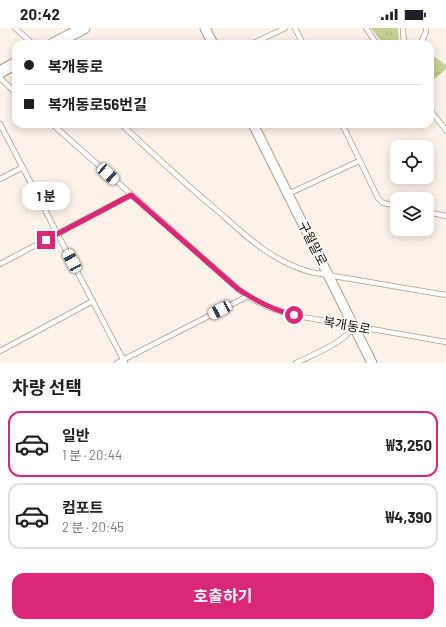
<!DOCTYPE html>
<html lang="ko">
<meta charset="utf-8">
<style>
:root{--surface:#fff;--page:#f6f6f6;--text:#202124;--muted:#757577;--line:#e0e0e0;--accent:#db2777}
body{margin:0;font-family:Barlow,"Noto Sans KR",sans-serif;background:var(--page);color:var(--text);height:100vh;display:flex;flex-direction:column;font-size:15px;white-space:nowrap}
*{box-sizing:border-box;margin:0}
p{font-size:13px;color:var(--muted)}
.icon{flex:none;width:22px;height:22px;fill:none;stroke:currentColor;stroke-width:2;stroke-linecap:round;stroke-linejoin:round}
.map{position:relative;height:335px;overflow:hidden}
.drawer{display:flex;flex-direction:column;background:var(--surface);flex:1}
.drawer>*{flex:none}
.banner{position:absolute;left:12px;top:12px;width:422px;height:88px;border-radius:12px;box-shadow:0 2px 10px #0003;display:grid;align-content:center;height:88px;padding:0 12px;background:var(--surface)}
.fabs{position:absolute;left:390px;top:112px;display:grid;gap:8px}
.fabs a{display:grid;place-items:center;width:44px;height:44px;border-radius:8px;background:var(--surface);box-shadow:0 2px 10px #0003;font-size:20px}
.end{position:absolute;width:18px;height:18px;margin:-9px;border:5px solid #db2777;background:#fff;box-shadow:0 0 0 2px #fff}
.from{border-radius:50%}
.bubble{position:absolute;height:28px;border-radius:12px;background:var(--surface);box-shadow:0 2px 10px #0003;font-size:13px;font-weight:700;line-height:28px;text-align:center}
.car{position:absolute;width:12px;height:24px;margin:-12px -6px;border-radius:5px;box-shadow:0 0 3px 1px #0007;background:linear-gradient(#fff 24%,#345 0 40%,#fff 0 76%,#345 0 86%,#fff 0)}
.banner b{display:flex;align-items:center;gap:14px;height:38px;font-size:15px}
.banner b+b{border-top:1px solid var(--line)}
.banner i{width:10px;height:10px;background:var(--text)}
ul{padding:0;list-style:none}
li{display:flex;align-items:center;gap:12px;height:66px;margin:0 8px 6px;padding:0 4px;border:2px solid var(--line);border-radius:12px}
li div{flex:1}
li b{display:block;font-size:15px}
li em{font-style:normal;font-weight:700}
li.on{border-color:var(--accent)}
li>.icon{width:36px;height:36px;stroke-width:1.5}
h2{padding:0 12px;font-size:18px;line-height:48px}
.action{display:flex;gap:8px;margin-top:auto;padding:8px 12px}
.action a{flex:1;height:46px;border-radius:12px;background:var(--accent);color:#fff;font-size:16px;font-weight:700;line-height:46px;text-align:center}
.status{display:flex;justify-content:space-between;align-items:center;height:28px;padding:0 20px;background:var(--surface);direction:ltr}
.status svg{height:11px;fill:currentColor}
.map>svg:first-child{display:block}
</style>
<div class="status"><b>20:42</b><svg viewBox="0 0 49 12"><path d="M0 12V9h3v3zM5 12V6h3v6zM10 12V3h3v9zM15 12V0h3v12zM26 1h20v11H26zM47 4h2v5h-2z"/></svg></div>
<div class="map">
<svg width="446" height="335" viewBox="0 0 446 335">
<defs>
<pattern id="park-tufts" width="24" height="20" patternUnits="userSpaceOnUse"><rect width="24" height="20" fill="#c7d195"/><path d="M3 7l-1-3M5 7V3M7 7l1-3M15 17l-1-3M17 17v-4M19 17l1-3" fill="none" stroke="#aab27f"/></pattern>
</defs>
<rect width="100%" height="100%" fill="#fdf2e8"/>
<!-- park -->
<g fill="url(#park-tufts)">
<path d="M371,0h27l1,16h-16z"/>
<path d="M430,26l16,11v4l-16,14z"/>
</g>
<g fill="none" stroke-linecap="round" stroke-linejoin="round">
<!-- service casing -->
<g stroke="#b49b85" stroke-width="6">
<g id="service">
<path d="M15,0l18,16"/>
<path d="M295,0l8,16"/>
<path d="M366,0l11,16"/>
<path d="M403,0l1,16"/>
<path d="M252,16l33,-16"/>
<path d="M419,16l2,-1 5,-11v-4"/>
<path d="M0,50l16,15"/>
<path d="M430,82l16,20"/>
<path d="M0,96l125,239"/>
<path d="M52,96l186,165 16,11 14,7 17,6 18,4 143,25"/>
<path d="M121,96c32,30 64,60 98,88 29,26 53,49 91,60l136,23"/>
<path d="M342,96l36,74 5,5 14,3"/>
<path d="M0,151l23,-12"/>
<path d="M288,166l71,-33"/>
<path d="M427,184l19,4"/>
<path d="M0,236l131,-69"/>
<path d="M0,323l93,-50"/>
<path d="M117,335l131,-67"/>
<path d="M296,335c18,-9 48,-20 58,-37"/>
</g>
</g>
<!-- minor casing -->
<g stroke="#b49b85" stroke-width="11">
<g id="minor">
<path d="M205,0l8,16"/>
<path d="M253,96l119,239"/>
</g>
</g>
<!-- tertiary casing -->
<g stroke="#b49b85" stroke-width="13">
<g id="tertiary">
<path d="M53,16l31,-16"/>
<path d="M0,44l16,-9"/>
</g>
</g>
<!-- service -->
<use href="#service" stroke="#fff" stroke-width="4.5"/>
<!-- minor -->
<use href="#minor" stroke="#fff" stroke-width="9"/>
<!-- tertiary -->
<use href="#tertiary" stroke="#fff" stroke-width="11"/>
</g>
<g fill="none" stroke-linecap="round" stroke-linejoin="round">
<!-- route -->
<path stroke="#db2777" stroke-width="5" d="M46,212l85,-45 107,94c18,12 35,21 56,26"/>
</g>
<g text-anchor="middle" stroke-width="3.5" stroke-linejoin="round" paint-order="stroke">
<!-- street labels -->
<g font-size="13" fill="#150d05" stroke="#fff">
<text transform="translate(313 215) rotate(63)" y="5">구월말로</text>
<text transform="translate(347 297) rotate(10)" y="5">복개동로</text>
</g>
</g>
</svg>
<div class="fabs">
<a><svg class="icon" aria-label="locate" viewBox="0 0 24 24"><circle cx="12" cy="12" r="6"/><path d="M12 2v4M12 18v4M2 12h4M18 12h4"/></svg></a>
<a><svg class="icon" aria-label="layers" viewBox="0 0 24 24"><path d="M12 4l9 5-9 5-9-5zM3 14l9 5 9-5"/></svg></a>
</div>
<i class="end from" style="left:294px;top:287px"></i>
<i class="end" style="left:46px;top:212px"></i>
<div class="bubble" style="left:22px;top:154px;width:48px">1 분</div>
<i class="car" style="left:108px;top:146px;rotate:132deg"></i>
<i class="car" style="left:72px;top:233px;rotate:332deg"></i>
<i class="car" style="left:220px;top:282px;rotate:242deg"></i>
<div class="banner">
<b><i class="from"></i>복개동로</b>
<b><i></i>복개동로56번길</b>
</div>
</div>
<section class="drawer">
<h2>차량 선택</h2>
<ul>
<li class="on"><svg class="icon" aria-label="car" viewBox="0 0 24 24"><path d="M5 17H2v-5l4-1 3-4h7l3 4 3 1v5h-3M9 17h6M6 11h13"/><circle cx="7" cy="17" r="2"/><circle cx="17" cy="17" r="2"/></svg><div><b>일반</b><p>1 분 · 20:44</p></div><em>₩3,250</em></li>
<li><svg class="icon" aria-label="car" viewBox="0 0 24 24"><path d="M5 17H2v-5l4-1 3-4h7l3 4 3 1v5h-3M9 17h6M6 11h13"/><circle cx="7" cy="17" r="2"/><circle cx="17" cy="17" r="2"/></svg><div><b>컴포트</b><p>2 분 · 20:45</p></div><em>₩4,390</em></li>
</ul>
<div class="action"><a>호출하기</a></div>
</section>
